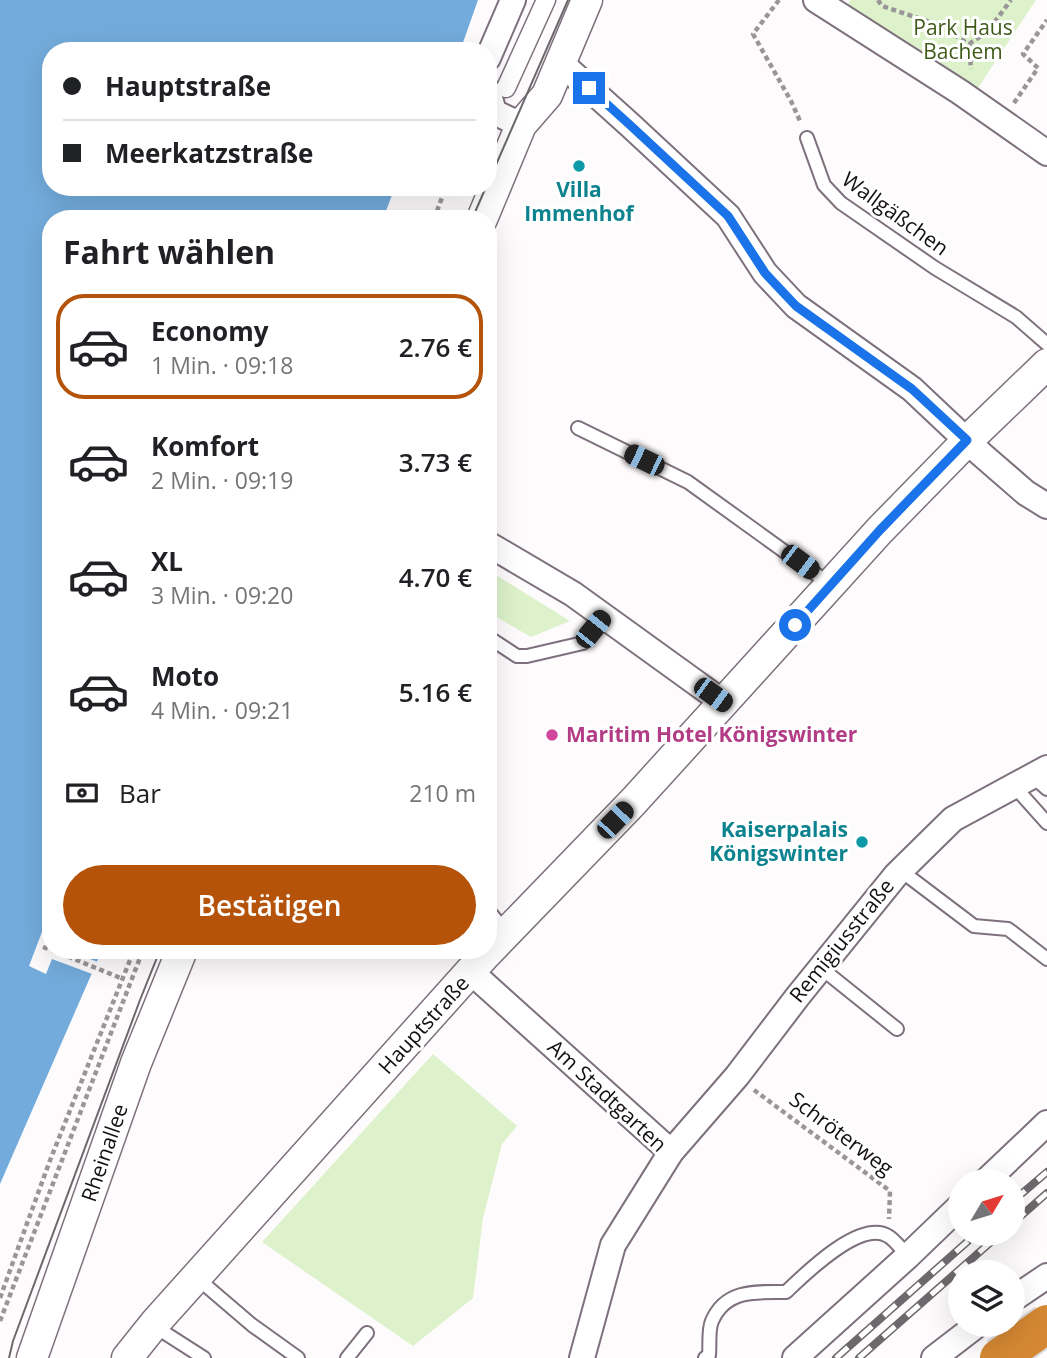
<!DOCTYPE html>
<html lang="de">
<meta charset="utf-8">
<style>
:root{--surface:#fff;--page:#f6f6f6;--text:#202124;--muted:#757577;--line:#e0e0e0;--accent:#b45309}
body{margin:0;font-family:"Open Sans",sans-serif;background:var(--page);color:var(--text);height:100vh;display:flex;flex-direction:column;font-size:26px;white-space:nowrap}
*{box-sizing:border-box;margin:0}
p{font-size:23px;color:var(--muted)}
.icon{flex:none;width:38px;height:38px;fill:none;stroke:currentColor;stroke-width:2;stroke-linecap:round;stroke-linejoin:round}
.map{position:relative;flex:1;overflow:hidden}
.sheet{position:absolute;left:42px;top:210px;width:455px;height:749px;display:flex;flex-direction:column;background:var(--surface);border-radius:28px;box-shadow:0 7px 28px #0002}
.sheet>*{flex:none}
.guide{position:absolute;left:42px;top:42px;width:455px;height:154px;border-radius:28px;box-shadow:0 7px 28px #0002;display:grid;align-content:center;height:154px;padding:0 21px;background:var(--surface)}
.needle{width:46px;rotate:52deg}
.tools{position:absolute;left:948px;top:1169px;display:grid;gap:14px}
.tools a{display:grid;place-items:center;width:77px;height:77px;border-radius:50%;background:var(--surface);box-shadow:0 7px 28px #0002;font-size:35px}
.end{position:absolute;width:32px;height:32px;margin:-16px;border:9px solid #1a73e8;background:#fff;box-shadow:0 0 0 4px #fff}
.from{border-radius:50%}
.car{position:absolute;width:21px;height:42px;margin:-21px -10px;border-radius:9px;box-shadow:0 0 5px 2px #0007;background:linear-gradient(#222 24%,#8ab4d8 0 40%,#222 0 76%,#8ab4d8 0 86%,#222 0)}
.guide b{display:flex;align-items:center;gap:24px;height:66px;font-size:26px}
.guide b+b{border-top:2px solid var(--line)}
.guide i{width:18px;height:18px;background:var(--text)}
ul{padding:0;list-style:none}
li{display:flex;align-items:center;gap:21px;height:105px;margin:0 14px 10px;padding:0 7px;border:4px solid transparent;border-radius:28px}
li div{flex:1}
li b{display:block;font-size:26px}
li em{font-style:normal;font-weight:600}
li.on{border-color:var(--accent)}
li>.icon{width:63px;height:63px;stroke-width:1.5}
h2{padding:0 21px;font-size:32px;line-height:84px}
.pay{display:flex;align-items:center;gap:18px;height:77px;padding:0 21px;font-size:26px}
.pay p{margin-inline-start:auto}
.cta{display:flex;gap:14px;margin-top:auto;padding:14px 21px}
.cta a{flex:1;height:80px;border-radius:42px;background:var(--accent);color:#fff;font-size:28px;font-weight:600;line-height:80px;text-align:center}
.map>svg:first-child{display:block}
</style>
<div class="map">
<svg width="1047" height="1358" viewBox="0 0 1047 1358">
<rect width="100%" height="100%" fill="#fefbfd"/>
<!-- green -->
<g fill="#ddf2ca">
<path d="M850,0h186l-62,94 -129,-84z"/>
<path d="M491,572l79,49 -39,16 -43,-25v-32z"/>
<path d="M433,1054l84,72 -15,18 -19,74 -10,80 -60,48 -151,-104z"/>
</g>
<!-- water -->
<path fill="#73acdc" d="M0,0h478l-18,51h-409v136h344l-12,32h-332v731h51l-102,234z"/>
<!-- pier -->
<path fill="#fefbfd" d="M45,924l6,2v24h17l32,13 -5,12 -43,-16 -6,15 -17,-8z"/>
<g fill="none" stroke-linecap="round" stroke-linejoin="round">
<!-- service casing -->
<g stroke="#7e707d" stroke-width="16">
<g id="service">
<path d="M807,138l17,47 17,18 94,65 81,49 31,27"/>
<path d="M578,428l110,54 143,103"/>
<path d="M488,637l29,19h10l56,-13 21,-27"/>
<path d="M1032,776l15,13"/>
<path d="M1014,786l33,37"/>
<path d="M900,870l74,56 34,3 39,30"/>
<path d="M488,910l18,22"/>
<path d="M821,968l76,61"/>
<path d="M197,1278l55,47 46,33"/>
<path d="M154,1326l50,32"/>
<path d="M347,1358l20,-25"/>
<path d="M705,1358l4,-3c1,-11 -1,-25 3,-34 14,-32 44,-29 74,-29 19,-18 74,-73 102,-56 7,4 14,14 20,20"/>
</g>
</g>
<!-- pedestrian casing -->
<g stroke="#7e707d" stroke-width="21">
<path id="pedestrian" d="M506,88l40,-88"/>
</g>
<!-- minor casing -->
<g stroke="#7e707d" stroke-width="28">
<g id="minor">
<path d="M816,0l144,92 87,61"/>
<path d="M488,58l25,-58"/>
<path d="M561,63l69,62 98,91 37,57 31,33 116,83 69,65 45,39 21,13"/>
<path d="M488,91l6,21 27,13"/>
<path d="M488,544l85,50 151,109"/>
<path d="M471,972l200,180"/>
<path d="M986,1181l61,-58"/>
<path d="M1013,1299l34,-23"/>
<path d="M582,1358l31,-113 58,-93 66,-76 61,-80 98,-121 57,-56 94,-51"/>
<path d="M795,1358l113,-102 53,-51"/>
<path d="M934,1358l43,-33"/>
</g>
</g>
<!-- tertiary casing -->
<g stroke="#7e707d" stroke-width="33">
<g id="tertiary">
<path d="M482,219l39,-94 26,-30 40,-95"/>
<path d="M32,1358l104,-295 46,-113"/>
<path d="M127,1358l28,-35 330,-368 148,-153 247,-272 87,-89 80,-77"/>
</g>
</g>
<!-- path -->
<g stroke="#999598" stroke-width="4.5" stroke-dasharray="5 3.5" stroke-linecap="butt">
<path d="M779,0l-26,34 38,67 9,20"/>
<path d="M878,0l4,6 54,18 33,20 2,25"/>
<path d="M969,44l18,-12 24,-32"/>
<path d="M1014,103l24,-35 -15,-14 24,-34"/>
<path d="M434,219l12,-32"/>
<path d="M43,947l8,3"/>
<path d="M52,950l71,29"/>
<path d="M754,1090l136,101 -1,28"/>
<path d="M0,1298l49,-135 85,-213"/>
<path d="M0,1321l143,-371"/>
</g>
<!-- service -->
<use href="#service" stroke="#fff" stroke-width="12"/>
<!-- pedestrian -->
<use href="#pedestrian" stroke="#fff" stroke-width="18"/>
<!-- minor -->
<use href="#minor" stroke="#fff" stroke-width="24"/>
<!-- tertiary -->
<use href="#tertiary" stroke="#fff" stroke-width="30"/>
<!-- tram -->
<g stroke="#6d686c" stroke-width="2">
<path d="M488,183l80,-183"/>
<path d="M472,219l14,-32"/>
<path d="M9,1358l4,-17 127,-341 20,-50"/>
</g>
<!-- rail casing -->
<g stroke="#6d686c" stroke-width="8">
<g id="rail">
<path d="M1013,1201l34,-29"/>
<path d="M1013,1223l34,-30"/>
<path d="M836,1358l140,-124"/>
<path d="M859,1358l141,-124"/>
</g>
</g>
<!-- rail -->
<use href="#rail" stroke="#fff" stroke-width="5" stroke-dasharray="16" stroke-linecap="butt"/>
<!-- trunk-bridge casing -->
<g stroke="#d9d9d9" stroke-width="42" stroke-linecap="butt">
<path id="trunk-bridge" d="M999,1358l48,-34"/>
</g>
<!-- trunk-bridge -->
<use href="#trunk-bridge" stroke="#d48833" stroke-width="38"/>
</g>
<g fill="none" stroke-linecap="round" stroke-linejoin="round">
<!-- route -->
<path stroke="#1a73e8" stroke-width="9" d="M589,88l41,37 98,91 37,57 31,33 116,83 55,51 -87,90 -85,95"/>
</g>
<!-- markers -->
<g fill="#0f9aa8" stroke="#fff" stroke-width="2.5">
<circle cx="579" cy="166" r="7"/>
<circle cx="862" cy="842" r="7"/>
</g>
<circle fill="#d1479c" stroke="#fff" stroke-width="2.5" cx="552" cy="735" r="7"/>
<g text-anchor="middle" stroke-width="6" stroke-linejoin="round" paint-order="stroke">
<!-- park labels -->
<g font-size="21" fill="#3f5b1a" stroke="#fff">
<text x="963" y="35">Park Haus<tspan x="963" dy="24">Bachem</tspan></text>
</g>
<!-- culture labels -->
<g font-size="21" font-weight="bold" fill="#0d838f" stroke="#fff">
<text x="579" y="197">Villa<tspan x="579" dy="24">Immenhof</tspan></text>
<text x="848" y="837" text-anchor="end">Kaiserpalais<tspan x="848" dy="24">Königswinter</tspan></text>
</g>
<!-- street labels -->
<g font-size="21" fill="#140f13" stroke="#fff">
<text transform="translate(895 214) rotate(36)" y="7">Wallgäßchen</text>
<text transform="translate(842 941) rotate(-51)" y="7">Remigiusstraße</text>
<text transform="translate(424 1025) rotate(-48)" y="7">Hauptstraße</text>
<text transform="translate(607 1096) rotate(43)" y="7">Am Stadtgarten</text>
<text transform="translate(841 1134) rotate(37)" y="7">Schröterweg</text>
<text transform="translate(105 1153) rotate(-71)" y="7">Rheinallee</text>
</g>
<!-- hotel labels -->
<g font-size="21" font-weight="bold" fill="#b23c85" stroke="#fff" text-anchor="start">
<text x="566" y="742">Maritim Hotel Königswinter</text>
</g>
</g>
</svg>
<div class="tools">
<a><svg class="needle" viewBox="-14 -14 28 28"><path d="M0-13l5 13h-10z" fill="#e53935"/><path d="M0 13l5-13h-10z" fill="#757577"/></svg></a>
<a><svg class="icon" aria-label="layers" viewBox="0 0 24 24"><path d="M12 4l9 5-9 5-9-5zM3 14l9 5 9-5"/></svg></a>
</div>
<i class="end from" style="left:795px;top:625px"></i>
<i class="end" style="left:589px;top:88px"></i>
<i class="car" style="left:644px;top:460px;rotate:296deg"></i>
<i class="car" style="left:800px;top:562px;rotate:127deg"></i>
<i class="car" style="left:593px;top:629px;rotate:39deg"></i>
<i class="car" style="left:713px;top:695px;rotate:126deg"></i>
<i class="car" style="left:615px;top:820px;rotate:44deg"></i>
<div class="guide">
<b><i class="from"></i>Hauptstraße</b>
<b><i></i>Meerkatzstraße</b>
</div>
<section class="sheet">
<h2>Fahrt wählen</h2>
<ul>
<li class="on"><svg class="icon" aria-label="car" viewBox="0 0 24 24"><path d="M5 17H2v-5l4-1 3-4h7l3 4 3 1v5h-3M9 17h6M6 11h13"/><circle cx="7" cy="17" r="2"/><circle cx="17" cy="17" r="2"/></svg><div><b>Economy</b><p>1 Min. · 09:18</p></div><em>2.76 €</em></li>
<li><svg class="icon" aria-label="car" viewBox="0 0 24 24"><path d="M5 17H2v-5l4-1 3-4h7l3 4 3 1v5h-3M9 17h6M6 11h13"/><circle cx="7" cy="17" r="2"/><circle cx="17" cy="17" r="2"/></svg><div><b>Komfort</b><p>2 Min. · 09:19</p></div><em>3.73 €</em></li>
<li><svg class="icon" aria-label="car" viewBox="0 0 24 24"><path d="M5 17H2v-5l4-1 3-4h7l3 4 3 1v5h-3M9 17h6M6 11h13"/><circle cx="7" cy="17" r="2"/><circle cx="17" cy="17" r="2"/></svg><div><b>XL</b><p>3 Min. · 09:20</p></div><em>4.70 €</em></li>
<li><svg class="icon" aria-label="car" viewBox="0 0 24 24"><path d="M5 17H2v-5l4-1 3-4h7l3 4 3 1v5h-3M9 17h6M6 11h13"/><circle cx="7" cy="17" r="2"/><circle cx="17" cy="17" r="2"/></svg><div><b>Moto</b><p>4 Min. · 09:21</p></div><em>5.16 €</em></li>
</ul>
<div class="pay"><svg class="icon" aria-label="cash" viewBox="0 0 24 24"><path d="M3 7h18v10H3z"/><circle cx="12" cy="12" r="2"/></svg>Bar<p>210 m</p></div>
<div class="cta"><a>Bestätigen</a></div>
</section>
</div>
